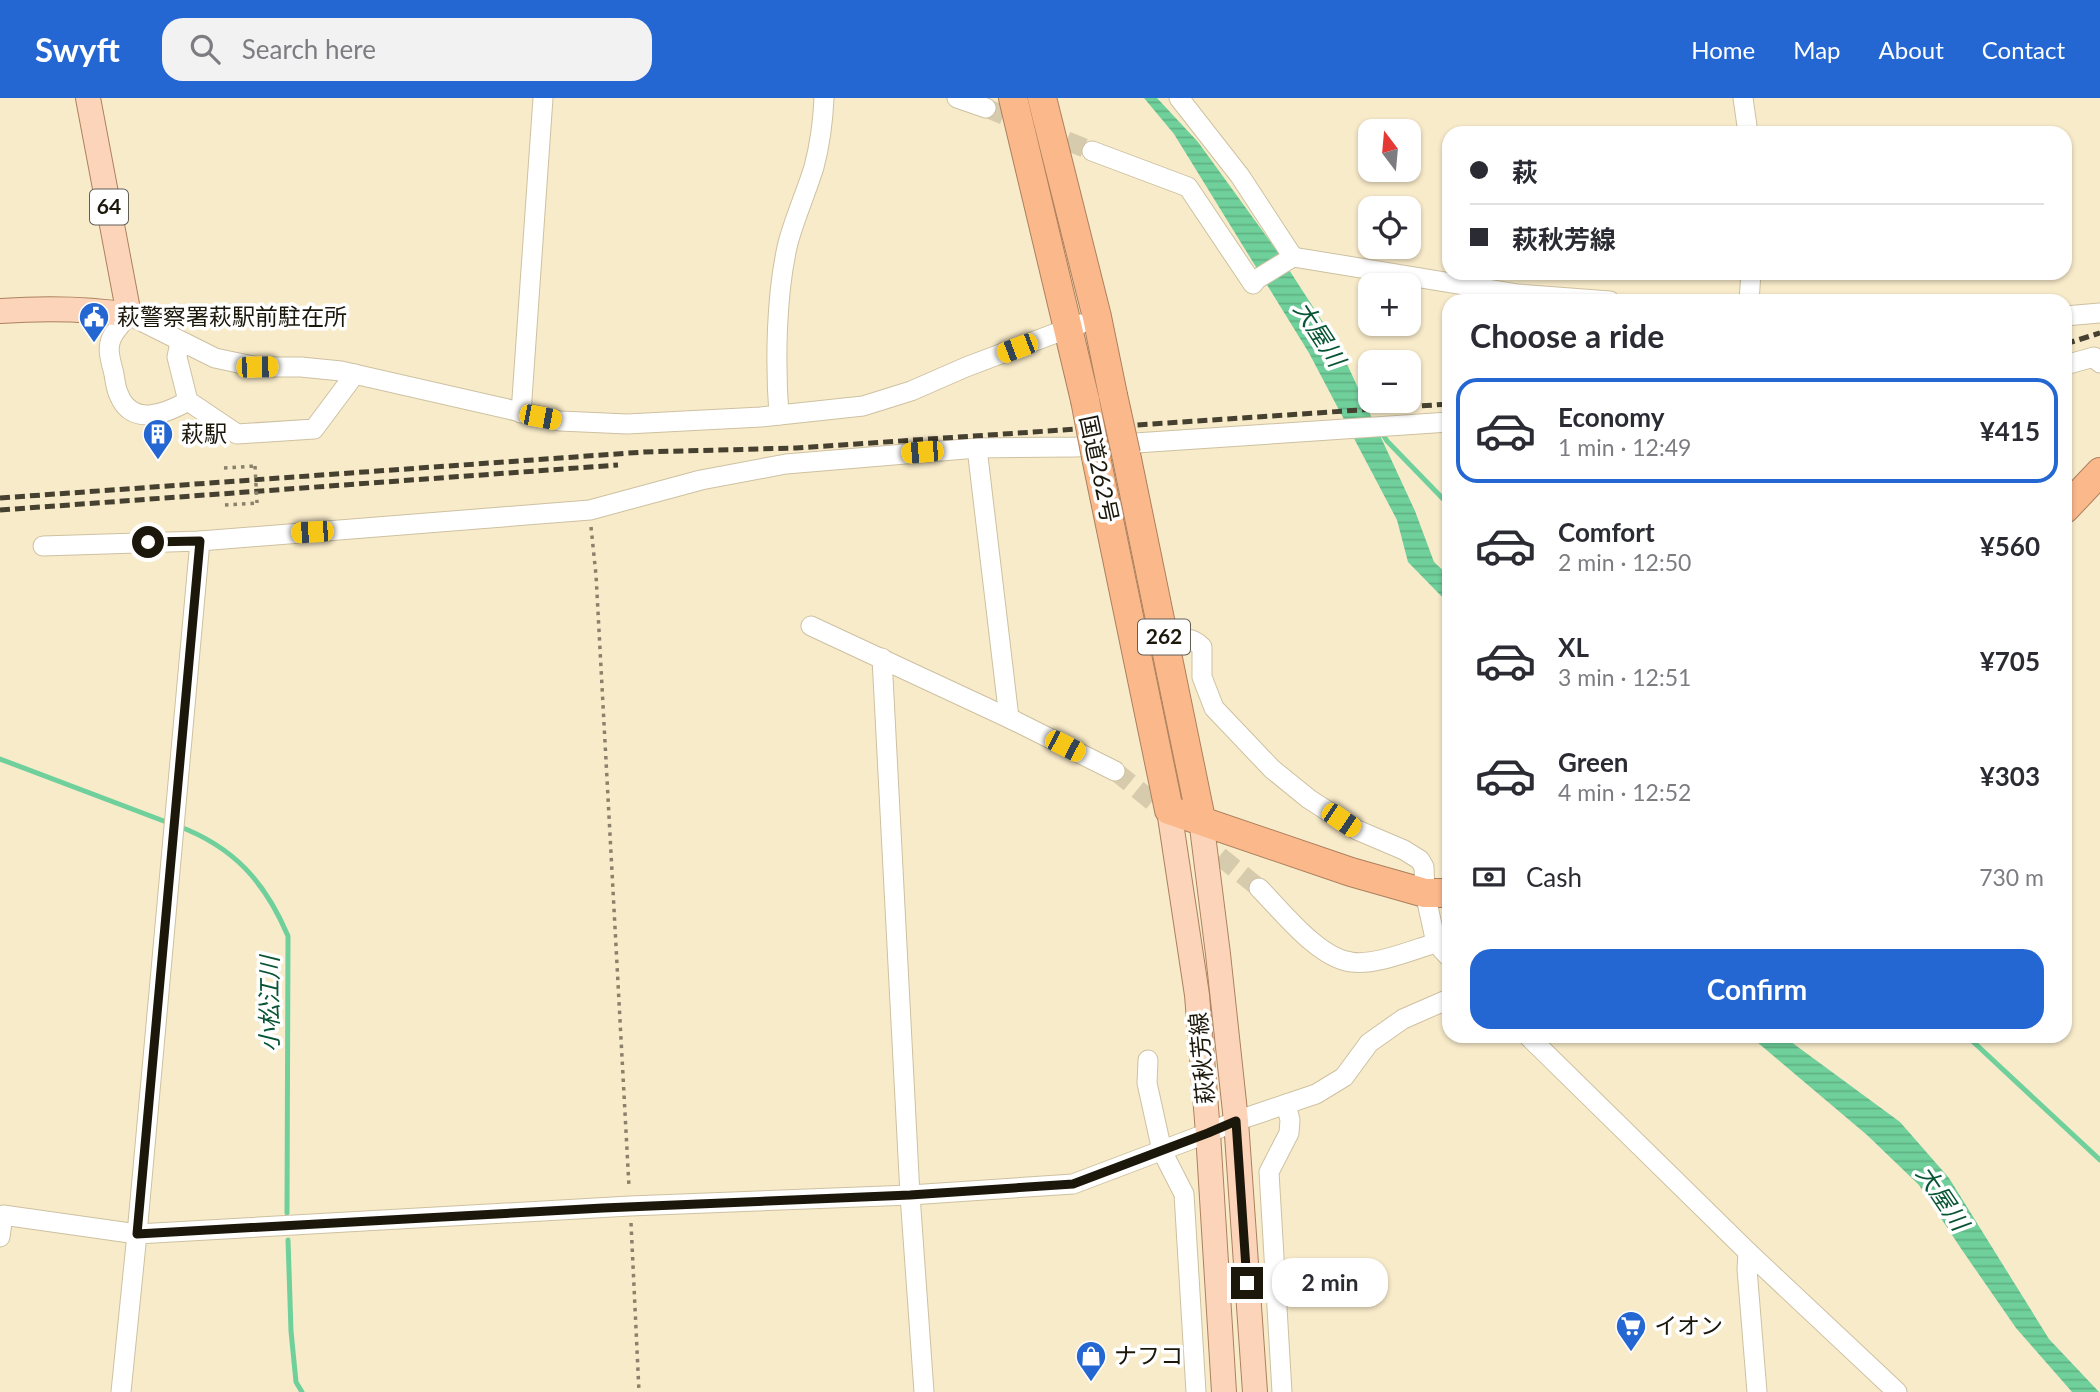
<!DOCTYPE html>
<meta charset="utf-8">
<style>
:root{--surface:#fff;--page:#f2f2f3;--text:#2b2b33;--muted:#7c7c81;--line:#e1e1e2;--accent:#2466d2}
body{margin:0;font-family:Lato,"Noto Sans JP",sans-serif;background:var(--page);color:var(--text);height:100vh;display:flex;flex-direction:column;font-size:26px;white-space:nowrap}
*{box-sizing:border-box;margin:0}
p{font-size:23px;color:var(--muted)}
.icon{flex:none;width:38px;height:38px;fill:none;stroke:currentColor;stroke-width:2;stroke-linecap:round;stroke-linejoin:round}
.map{position:relative;flex:1;overflow:hidden}
.side{position:absolute;left:1442px;top:196px;width:630px;height:749px;display:flex;flex-direction:column;background:var(--surface);border-radius:21px;box-shadow:0 2px 5px #0004}
.side>*{flex:none}
.guide{position:absolute;left:1442px;top:28px;width:630px;height:154px;border-radius:21px;box-shadow:0 2px 5px #0004;display:grid;align-content:center;height:154px;padding:0 28px;background:var(--surface)}
.needle{width:46px;rotate:344deg}
.fabs{position:absolute;left:1358px;top:21px;display:grid;gap:14px}
.fabs a{display:grid;place-items:center;width:63px;height:63px;border-radius:14px;background:var(--surface);box-shadow:0 2px 5px #0004;font-size:35px}
.end{position:absolute;width:32px;height:32px;margin:-16px;border:9px solid #1c170b;background:#fff;box-shadow:0 0 0 4px #fff}
.from{border-radius:50%}
.bubble{position:absolute;height:49px;border-radius:21px;background:var(--surface);box-shadow:0 2px 5px #0004;font-size:23px;font-weight:700;line-height:49px;text-align:center}
.car{position:absolute;width:21px;height:42px;margin:-21px -10px;border-radius:9px;box-shadow:0 0 5px 2px #0007;background:linear-gradient(#f5c518 24%,#345 0 40%,#f5c518 0 76%,#345 0 86%,#f5c518 0)}
.guide b{display:flex;align-items:center;gap:24px;height:66px;font-size:26px}
.guide b+b{border-top:2px solid var(--line)}
.guide i{width:18px;height:18px;background:var(--text)}
ul{padding:0;list-style:none}
li{display:flex;align-items:center;gap:21px;height:105px;margin:0 14px 10px;padding:0 14px;border:4px solid transparent;border-radius:21px}
li div{flex:1}
li b{display:block;font-size:26px}
li em{font-style:normal;font-weight:700}
li.active{border-color:var(--accent)}
li>.icon{width:63px;height:63px;stroke-width:1.5}
h2{padding:0 28px;font-size:32px;line-height:84px}
.pay{display:flex;align-items:center;gap:18px;height:77px;padding:0 28px;font-size:26px}
.pay p{margin-inline-start:auto}
.primary-button{display:flex;gap:14px;margin-top:auto;padding:14px 28px}
.primary-button a{flex:1;height:80px;border-radius:21px;background:var(--accent);color:#fff;font-size:28px;font-weight:700;line-height:80px;text-align:center}
header{display:flex;align-items:center;gap:42px;box-sizing:border-box;height:98px;padding:0 35px;background:var(--accent);color:#fff}
header strong{font-size:33px}
nav{display:flex;gap:38px;margin-inline-start:auto;font-size:24px}
.search{width:490px;height:63px;background:var(--page);display:flex;align-items:center;gap:18px;box-sizing:border-box;padding:0 24px;border-radius:21px;color:var(--muted);font-size:26px}
.map>svg:first-child{display:block}
</style>
<header>
<strong>Swyft</strong>
<div class="search"><svg class="icon" aria-label="search" viewBox="0 0 24 24"><circle cx="10" cy="10" r="6"/><path d="M15 15l6 6"/></svg>Search here</div>
<nav><a>Home</a><a>Map</a><a>About</a><a>Contact</a></nav>
</header>
<div class="map">
<svg width="2100" height="1294" viewBox="0 0 2100 1294">
<defs>
<pattern id="water-rules" width="6" height="5" patternUnits="userSpaceOnUse" patternTransform="scale(1.75)"><rect width="6" height="5" fill="#70d09b"/><path d="M0 2.5h6" fill="none" stroke="#60b284"/></pattern>
</defs>
<rect width="100%" height="100%" fill="#f8ebca"/>
<!-- water -->
<g fill="url(#water-rules)">
<path d="M1144,0h13l41,44 79,109 63,98 75,162 19,51 15,14v28l-41,-42 -11,-42 -88,-167 -135,-219z"/>
<path d="M1750,938h33l117,86 49,56 100,161 50,53h-27l-56,-64 -54,-78 -43,-65 -52,-50z"/>
</g>
<g fill="none" stroke-linecap="round" stroke-linejoin="round">
<!-- stream -->
<g stroke="#70d09b" stroke-width="5">
<path d="M1380,332l7,11 62,64"/>
<path d="M0,661l169,64"/>
<path d="M178,728c56,21 87,56 110,110l-1,277"/>
<path d="M1967,938l133,124"/>
<path d="M288,1142l3,91 5,51 6,10"/>
</g>
<!-- minor-tunnel -->
<g stroke="#d7cbad" stroke-width="19" stroke-dasharray="19 10" stroke-linecap="butt">
<path d="M986,10l106,43"/>
<path d="M1115,673l59,48"/>
<path d="M1197,740l62,50"/>
</g>
<!-- minor casing -->
<g stroke="#cdc1a1" stroke-width="21">
<g id="minor">
<path d="M957,0l29,10"/>
<path d="M1179,0l61,78 53,81"/>
<path d="M1743,0l5,35"/>
<path d="M1092,53l96,36 65,97 4,-5 36,-22 225,37 92,7"/>
<path d="M1749,203l2,-28"/>
<path d="M2065,218l35,-3"/>
<path d="M180,244l-3,15 11,44 49,33 77,-5 41,-55"/>
<path d="M2065,267l29,-8 6,6"/>
<path d="M188,303c-23,13 -56,26 -69,-6 -3,-6 -4,-14 -5,-21 -3,-13 -8,-25 -2,-37 4,-8 11,-15 17,-22l86,43 42,9h44l40,4 219,50 67,3 134,-7 102,-11 48,-15 55,-24 114,-43"/>
<path d="M521,315l22,-315"/>
<path d="M779,317c-4,-52 -3,-121 9,-172 7,-26 18,-50 26,-76 6,-23 9,-46 10,-69"/>
<path d="M977,350l32,270 106,53"/>
<path d="M43,448l157,-5 390,-31 111,-30 85,-16 191,-16 99,-1 373,-25"/>
<path d="M811,528l204,95"/>
<path d="M1165,543c15,-2 25,-6 37,6v30l12,31 58,61 37,30 48,31 47,20 16,10 4,7 1,26 11,50 13,14"/>
<path d="M882,560l28,537 14,197"/>
<path d="M1259,790c23,23 59,70 92,74 24,4 61,-12 85,-19"/>
<path d="M1528,938l220,216 149,140"/>
<path d="M1148,962l-1,23 15,68 22,43 12,198"/>
<path d="M0,1139l3,-22 134,19 493,-28 280,-11 163,-11 135,-51 28,-12 80,-27 28,-17 25,-34 34,-24 46,-20"/>
<path d="M1748,1154l-1,17 10,123"/>
<path d="M121,1294l16,-158 63,-693"/>
<path d="M1282,1294l-13,-220 20,-39 1,-13 -4,-16"/>
</g>
</g>
<!-- major casing -->
<g stroke="#ac805e" stroke-width="26">
<g id="major">
<path d="M0,213c43,-3 86,-3 129,4l-41,-217"/>
<path d="M1169,712l28,185 11,138 16,259"/>
<path d="M1201,721l17,135 18,167 19,271"/>
</g>
</g>
<!-- highway casing -->
<g stroke="#ac805e" stroke-width="30">
<g id="highway">
<path d="M1013,0l72,302"/>
<path d="M1042,0l55,219 16,78"/>
<path d="M1126,356l75,365"/>
<path d="M1096,359l73,353 182,62 74,21h24"/>
<path d="M2065,411l35,-37"/>
</g>
</g>
<!-- path -->
<g stroke="#8a816b" stroke-width="3.5" stroke-dasharray="3.5 5" stroke-linecap="butt">
<path d="M224,370l31,-2"/>
<path d="M225,407l32,-2"/>
<path d="M591,429l5,48 33,612"/>
<path d="M631,1125l8,169"/>
</g>
<!-- minor -->
<use href="#minor" stroke="#fff" stroke-width="19"/>
<!-- major -->
<use href="#major" stroke="#fcd4b9" stroke-width="24"/>
<!-- highway -->
<use href="#highway" stroke="#fab88b" stroke-width="28"/>
<!-- rail -->
<g stroke="#464030" stroke-width="5" stroke-dasharray="10 5" stroke-linecap="butt">
<path d="M2065,246l35,-11"/>
<path d="M0,400l644,-46 152,-4 653,-44"/>
<path d="M0,412l618,-45"/>
</g>
<!-- highway-bridge casing -->
<g stroke="#ac805e" stroke-width="30" stroke-linecap="butt">
<g id="highway-bridge">
<path d="M1113,297l13,59"/>
<path d="M1085,302l11,57"/>
</g>
</g>
<!-- path-bridge -->
<path stroke="#8a816b" stroke-width="3.5" stroke-dasharray="3.5 5" stroke-linecap="butt" d="M255,368l2,37"/>
<!-- highway-bridge -->
<use href="#highway-bridge" stroke="#fab88b" stroke-width="28"/>
</g>
<g fill="none" stroke-linecap="round" stroke-linejoin="round">
<!-- route -->
<path stroke="#1c170b" stroke-width="9" d="M148,444l52,-1 -63,693 466,-26 307,-13 163,-11 135,-51 28,-12 11,162"/>
</g>
<!-- icons -->
<defs>
<g id="civic-pin" transform="scale(1.575)"><path d="M0 17L-7.5 6A9.5 9.5 0 1 1 7.5 6Z" fill="#2466d2" stroke="#fff"/><path d="M-.6-6.5H3V-4.5H.6V-3L4-1V1h2V6H-6V1h2V-1L-.6-3ZM-1.2 2.5V6h2.4V2.5Z" fill="#fff"/></g>
<g id="building-pin" transform="scale(1.575)"><path d="M0 17L-7.5 6A9.5 9.5 0 1 1 7.5 6Z" fill="#2466d2" stroke="#fff"/><path d="M-4-6H4V6H1V3H-1V6H-4ZM-2.5-4.3h1.7v1.8h-1.7ZM.8-4.3h1.7v1.8H.8ZM-2.5-1h1.7V.8h-1.7ZM.8-1h1.7V.8H.8Z" fill="#fff"/></g>
<g id="supermarket-pin" transform="scale(1.575)"><path d="M0 17L-7.5 6A9.5 9.5 0 1 1 7.5 6Z" fill="#2466d2" stroke="#fff"/><path d="M-6-5.5h2.5l.6 2H6L4.5 2H-2.5L-4.4-4H-6ZM-1.5 3.2a1.3 1.3 0 1 0 .1 0ZM3 3.2a1.3 1.3 0 1 0 .1 0Z" fill="#fff"/></g>
<g id="shop-pin" transform="scale(1.575)"><path d="M0 17L-7.5 6A9.5 9.5 0 1 1 7.5 6Z" fill="#2466d2" stroke="#fff"/><path d="M-5-2.5h2.3a2.7 3.5 0 0 1 5.4 0H5L5.5 6h-11ZM-1.5-2.5h3a1.5 2.3 0 0 0-3 0Z" fill="#fff"/></g>
</defs>
<g fill-rule="evenodd">
<use href="#civic-pin" x="94" y="219"/>
<use href="#building-pin" x="158" y="336"/>
<use href="#supermarket-pin" x="1631" y="1228"/>
<use href="#shop-pin" x="1091" y="1258"/>
</g>
<g text-anchor="middle" stroke-width="7" stroke-linejoin="round" paint-order="stroke">
<!-- shield labels -->
<g fill="#fff" stroke="#605d54" stroke-width="2">
<rect x="90" y="91.5" width="38" height="35" rx="5"/>
<rect x="1138" y="521.5" width="52" height="35" rx="5"/>
</g>
<g font-size="21" font-weight="bold" fill="#1c170b">
<text x="109" y="116">64</text>
<text x="1164" y="546">262</text>
</g>
<!-- poi labels -->
<g font-size="23" fill="#1c170b" stroke="#fff" text-anchor="start">
<text x="117" y="227">萩警察署萩駅前駐在所</text>
<text x="181" y="344">萩駅</text>
<text x="1654" y="1236">イオン</text>
<text x="1114" y="1266">ナフコ</text>
</g>
<!-- street labels -->
<g font-size="23" fill="#1c170b" stroke="#fff">
<text transform="translate(1099 371) rotate(78)" y="8">国道262号</text>
<text transform="translate(1202 960) rotate(-95)" y="8">萩秋芳線</text>
</g>
<!-- water labels -->
<g font-size="24" font-style="italic" fill="#085534" stroke="#fff">
<text transform="translate(1319 236) rotate(57)" y="8">大屋川</text>
<text transform="translate(270 906) rotate(-90)" y="8">小松江川</text>
<text transform="translate(1942 1100) rotate(56)" y="8">大屋川</text>
</g>
</g>
</svg>
<div class="fabs">
<a><svg class="needle" viewBox="-14 -14 28 28"><path d="M0-13l5 13h-10z" fill="#e53935"/><path d="M0 13l5-13h-10z" fill="#7c7c81"/></svg></a>
<a><svg class="icon" aria-label="locate" viewBox="0 0 24 24"><circle cx="12" cy="12" r="6"/><path d="M12 2v4M12 18v4M2 12h4M18 12h4"/></svg></a>
<a>+</a>
<a>−</a>
</div>
<i class="end from" style="left:148px;top:444px"></i>
<i class="end" style="left:1247px;top:1185px"></i>
<div class="bubble" style="left:1272px;top:1160px;width:116px">2 min</div>
<i class="car" style="left:1017px;top:250px;rotate:249deg"></i>
<i class="car" style="left:257px;top:269px;rotate:89deg"></i>
<i class="car" style="left:540px;top:319px;rotate:101deg"></i>
<i class="car" style="left:922px;top:354px;rotate:265deg"></i>
<i class="car" style="left:312px;top:434px;rotate:266deg"></i>
<i class="car" style="left:1065px;top:648px;rotate:117deg"></i>
<i class="car" style="left:1341px;top:722px;rotate:124deg"></i>
<div class="guide">
<b><i class="from"></i>萩</b>
<b><i></i>萩秋芳線</b>
</div>
<section class="side">
<h2>Choose a ride</h2>
<ul>
<li class="active"><svg class="icon" aria-label="car" viewBox="0 0 24 24"><path d="M5 17H2v-5l4-1 3-4h7l3 4 3 1v5h-3M9 17h6M6 11h13"/><circle cx="7" cy="17" r="2"/><circle cx="17" cy="17" r="2"/></svg><div><b>Economy</b><p>1 min · 12:49</p></div><em>¥415</em></li>
<li><svg class="icon" aria-label="car" viewBox="0 0 24 24"><path d="M5 17H2v-5l4-1 3-4h7l3 4 3 1v5h-3M9 17h6M6 11h13"/><circle cx="7" cy="17" r="2"/><circle cx="17" cy="17" r="2"/></svg><div><b>Comfort</b><p>2 min · 12:50</p></div><em>¥560</em></li>
<li><svg class="icon" aria-label="car" viewBox="0 0 24 24"><path d="M5 17H2v-5l4-1 3-4h7l3 4 3 1v5h-3M9 17h6M6 11h13"/><circle cx="7" cy="17" r="2"/><circle cx="17" cy="17" r="2"/></svg><div><b>XL</b><p>3 min · 12:51</p></div><em>¥705</em></li>
<li><svg class="icon" aria-label="car" viewBox="0 0 24 24"><path d="M5 17H2v-5l4-1 3-4h7l3 4 3 1v5h-3M9 17h6M6 11h13"/><circle cx="7" cy="17" r="2"/><circle cx="17" cy="17" r="2"/></svg><div><b>Green</b><p>4 min · 12:52</p></div><em>¥303</em></li>
</ul>
<div class="pay"><svg class="icon" aria-label="cash" viewBox="0 0 24 24"><path d="M3 7h18v10H3z"/><circle cx="12" cy="12" r="2"/></svg>Cash<p>730 m</p></div>
<div class="primary-button"><a>Confirm</a></div>
</section>
</div>
